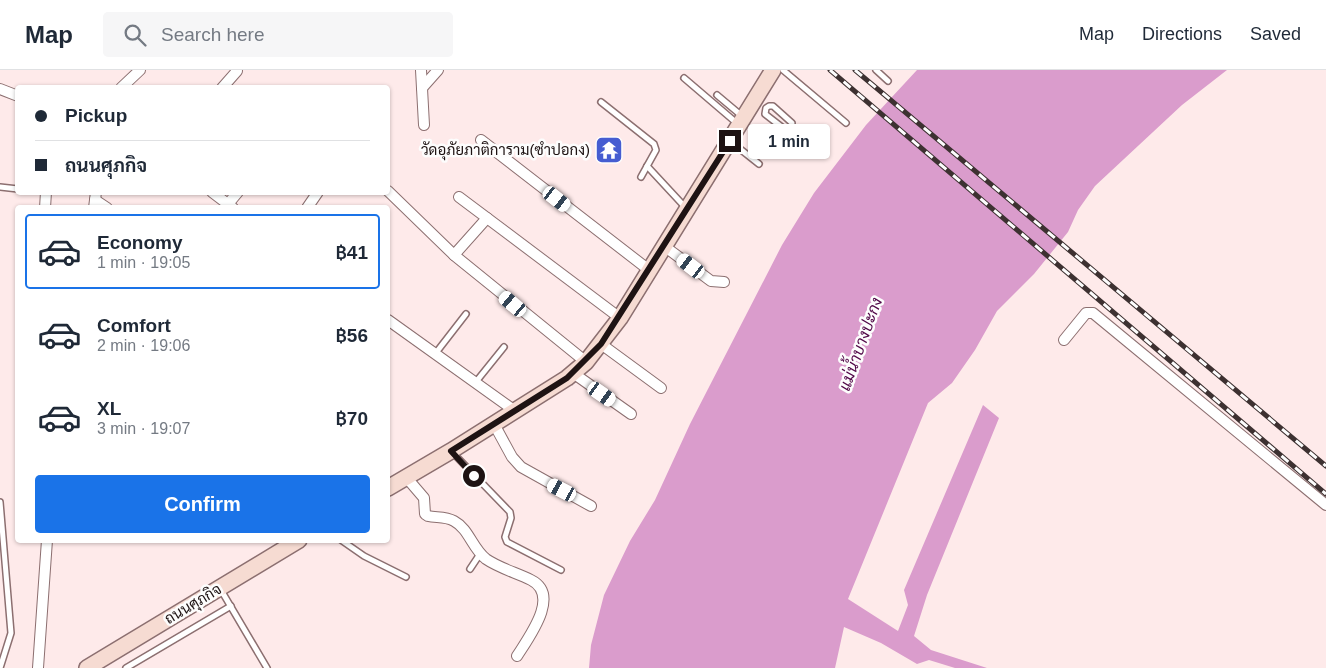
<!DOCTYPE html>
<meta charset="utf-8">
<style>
:root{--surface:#fff;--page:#f6f6f7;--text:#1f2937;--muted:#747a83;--line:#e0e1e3;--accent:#1a73e8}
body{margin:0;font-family:Helvetica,Sarabun,sans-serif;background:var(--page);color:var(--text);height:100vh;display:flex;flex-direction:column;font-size:19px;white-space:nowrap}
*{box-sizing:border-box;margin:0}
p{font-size:16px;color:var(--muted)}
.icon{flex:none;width:28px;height:28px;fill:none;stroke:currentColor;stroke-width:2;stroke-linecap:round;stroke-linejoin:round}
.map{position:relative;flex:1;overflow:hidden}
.side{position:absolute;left:15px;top:135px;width:375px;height:338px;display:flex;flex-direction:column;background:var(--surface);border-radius:5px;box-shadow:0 1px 4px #0004}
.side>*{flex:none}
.hud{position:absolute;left:15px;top:15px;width:375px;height:110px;border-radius:5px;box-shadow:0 1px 4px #0004;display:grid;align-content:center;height:110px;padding:0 20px;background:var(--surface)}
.end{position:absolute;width:22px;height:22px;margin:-11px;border:6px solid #1e1313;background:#fff;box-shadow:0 0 0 2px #fff}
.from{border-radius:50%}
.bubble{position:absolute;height:35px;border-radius:5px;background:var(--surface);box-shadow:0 1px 4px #0004;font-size:16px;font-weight:600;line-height:35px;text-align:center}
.car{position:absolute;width:15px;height:30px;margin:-15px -8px;border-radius:6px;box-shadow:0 0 4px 1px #0007;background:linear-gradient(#fff 24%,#345 0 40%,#fff 0 76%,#345 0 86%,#fff 0)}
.hud b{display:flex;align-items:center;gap:18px;height:48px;font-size:19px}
.hud b+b{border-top:1px solid var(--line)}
.hud i{width:12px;height:12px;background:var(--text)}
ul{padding:9px 0 0;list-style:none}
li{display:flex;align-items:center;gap:15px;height:75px;margin:0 10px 8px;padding:0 10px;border:2px solid transparent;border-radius:5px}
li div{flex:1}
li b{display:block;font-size:19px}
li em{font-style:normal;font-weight:600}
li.on{border-color:var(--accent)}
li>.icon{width:45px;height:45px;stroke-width:1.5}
.primary-button{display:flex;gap:10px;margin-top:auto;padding:10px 20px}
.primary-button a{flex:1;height:58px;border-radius:5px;background:var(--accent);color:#fff;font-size:20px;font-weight:600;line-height:58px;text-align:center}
header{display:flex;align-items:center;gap:30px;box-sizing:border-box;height:70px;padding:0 25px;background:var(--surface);border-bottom:1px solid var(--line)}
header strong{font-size:24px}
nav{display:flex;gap:28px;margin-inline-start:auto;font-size:18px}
.search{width:350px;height:45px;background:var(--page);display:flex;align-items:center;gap:12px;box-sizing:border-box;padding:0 18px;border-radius:5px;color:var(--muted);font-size:19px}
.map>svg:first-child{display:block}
</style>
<header>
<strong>Map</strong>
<div class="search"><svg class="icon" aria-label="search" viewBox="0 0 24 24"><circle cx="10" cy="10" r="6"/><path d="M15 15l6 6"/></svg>Search here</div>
<nav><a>Map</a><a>Directions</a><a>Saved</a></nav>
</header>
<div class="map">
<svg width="1326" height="598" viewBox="0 0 1326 598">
<rect width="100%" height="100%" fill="#feeaea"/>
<!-- water -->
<path fill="#da9ccc" d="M917,0h310l-45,35 -87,81 -17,24 -10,22 -34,42 -37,37 -22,39 -23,33 -24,20 -80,196 50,32 10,-26 -4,-15 79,-185 16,13 -72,177 -13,41 17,14 56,18h-32l-26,-8 -12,4 -36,-21 -37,-16 -9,41h-246l2,-23 13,-50 26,-54 25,-41 35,-76 92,-179 32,-52 52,-68z"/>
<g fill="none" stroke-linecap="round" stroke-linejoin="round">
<!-- service casing -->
<g stroke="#8c6f70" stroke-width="8">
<g id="service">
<path d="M783,0l63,53"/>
<path d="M876,0l12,11"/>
<path d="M684,8l55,47"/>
<path d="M717,25l25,21"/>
<path d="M601,32l53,42 2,6 -15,27"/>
<path d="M769,36h4l19,17 -1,5h-8l-18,-14 1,-6z"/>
<path d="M730,71l29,23"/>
<path d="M647,96l38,41"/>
<path d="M0,117l18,2"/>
<path d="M435,284l31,-40"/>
<path d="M475,313l29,-36"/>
<path d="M453,383l57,59 1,6 -6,19 2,5 54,28"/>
<path d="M0,432l11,131 -11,35"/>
<path d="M341,470l23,16 42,21"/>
<path d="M470,499l10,-15"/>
<path d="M221,520l46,78"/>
<path d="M126,598l105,-62"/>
</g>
</g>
<!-- minor casing -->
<g stroke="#8c6f70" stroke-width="12">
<g id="minor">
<path d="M421,0l3,55"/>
<path d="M121,18l19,-18"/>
<path d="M222,18l15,-17"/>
<path d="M422,18l16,-18"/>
<path d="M0,19l18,7"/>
<path d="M481,70l168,130"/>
<path d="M388,121l66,64 132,107"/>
<path d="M212,122l21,16"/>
<path d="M95,130l12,8"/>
<path d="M228,134l10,-12"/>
<path d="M45,138l1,-16"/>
<path d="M94,138l2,-16"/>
<path d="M307,138l11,-16"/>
<path d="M487,148l133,100"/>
<path d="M664,176l47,35 13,1"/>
<path d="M454,185l33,-37 -28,-21"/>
<path d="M388,250l127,91"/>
<path d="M1064,270l22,-27h7l233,192"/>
<path d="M601,274l60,44"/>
<path d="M573,303l58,41"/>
<path d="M494,354l18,33 9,10 70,39"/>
<path d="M406,407l18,21 1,16 3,2c8,2 17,0 26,5 15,8 18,27 32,38 13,9 31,14 45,21 30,15 -2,57 -14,76"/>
<path d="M38,598l9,-128"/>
</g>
</g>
<!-- secondary casing -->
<g stroke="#8c6f70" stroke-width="18">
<g id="secondary">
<path d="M388,418l63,-37 116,-73 19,-16 34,-44 153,-248"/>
<path d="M87,598l212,-128"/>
</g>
</g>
<!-- service -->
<use href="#service" stroke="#fff" stroke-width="5"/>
<!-- minor -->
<use href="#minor" stroke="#fff" stroke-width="10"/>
<!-- secondary -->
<use href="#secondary" stroke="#f6dbd2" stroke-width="15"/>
<!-- rail casing -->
<g stroke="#3d3131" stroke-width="5">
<g id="rail">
<path d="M830,0l496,424"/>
<path d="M855,0l471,396"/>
</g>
</g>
<!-- rail -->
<use href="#rail" stroke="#fdfdfd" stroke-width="3" stroke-dasharray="9" stroke-linecap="butt"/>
</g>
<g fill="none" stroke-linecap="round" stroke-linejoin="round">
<!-- route -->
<path stroke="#1e1313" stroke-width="6" d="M474,406l-23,-25 116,-73 34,-34 129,-203"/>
</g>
<!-- icons -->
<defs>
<g id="temple-square" transform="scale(1.4375)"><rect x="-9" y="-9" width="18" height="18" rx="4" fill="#465dd1" stroke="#fdfdfd"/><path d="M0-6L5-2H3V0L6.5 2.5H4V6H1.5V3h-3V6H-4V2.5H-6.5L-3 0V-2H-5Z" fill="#fff"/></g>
</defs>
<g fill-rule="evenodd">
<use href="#temple-square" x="609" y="80"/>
</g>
<g text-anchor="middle" stroke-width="5" stroke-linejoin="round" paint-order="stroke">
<!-- poi labels -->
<g font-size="15" fill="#1e1313" stroke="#fdfdfd" text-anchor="end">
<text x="590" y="85">วัดอุภัยภาติการาม(ซำปอกง)</text>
</g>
<!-- street labels -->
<g font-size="15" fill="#1e1313" stroke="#fdfdfd">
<text transform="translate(193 534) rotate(-31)" y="5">ถนนศุภกิจ</text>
</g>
<!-- water labels -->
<g font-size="16" font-style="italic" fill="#4f0546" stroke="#fdfdfd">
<text transform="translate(860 274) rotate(-70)" y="6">แม่น้ำบางปะกง</text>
</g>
</g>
</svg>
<i class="end from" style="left:474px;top:406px"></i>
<i class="end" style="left:730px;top:71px"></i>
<div class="bubble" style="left:748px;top:54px;width:82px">1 min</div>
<i class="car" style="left:557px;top:129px;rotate:128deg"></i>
<i class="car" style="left:691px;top:196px;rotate:307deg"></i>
<i class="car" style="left:513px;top:234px;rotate:310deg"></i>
<i class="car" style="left:602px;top:324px;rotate:125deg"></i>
<i class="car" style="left:562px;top:420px;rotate:298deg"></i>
<div class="hud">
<b><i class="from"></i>Pickup</b>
<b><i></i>ถนนศุภกิจ</b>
</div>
<section class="side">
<ul>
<li class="on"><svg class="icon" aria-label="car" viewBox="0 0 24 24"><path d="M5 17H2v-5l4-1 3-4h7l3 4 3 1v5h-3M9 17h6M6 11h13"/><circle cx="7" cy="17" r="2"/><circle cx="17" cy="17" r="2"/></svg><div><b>Economy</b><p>1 min · 19:05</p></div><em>฿41</em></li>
<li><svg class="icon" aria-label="car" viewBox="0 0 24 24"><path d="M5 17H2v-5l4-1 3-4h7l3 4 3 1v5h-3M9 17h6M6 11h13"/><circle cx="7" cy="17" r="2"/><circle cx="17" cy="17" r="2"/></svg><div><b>Comfort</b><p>2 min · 19:06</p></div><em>฿56</em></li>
<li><svg class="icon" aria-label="car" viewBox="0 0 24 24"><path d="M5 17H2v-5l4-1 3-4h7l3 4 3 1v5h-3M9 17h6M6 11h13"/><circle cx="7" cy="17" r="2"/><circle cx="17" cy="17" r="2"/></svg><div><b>XL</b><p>3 min · 19:07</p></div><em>฿70</em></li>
</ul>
<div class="primary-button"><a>Confirm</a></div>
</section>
</div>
